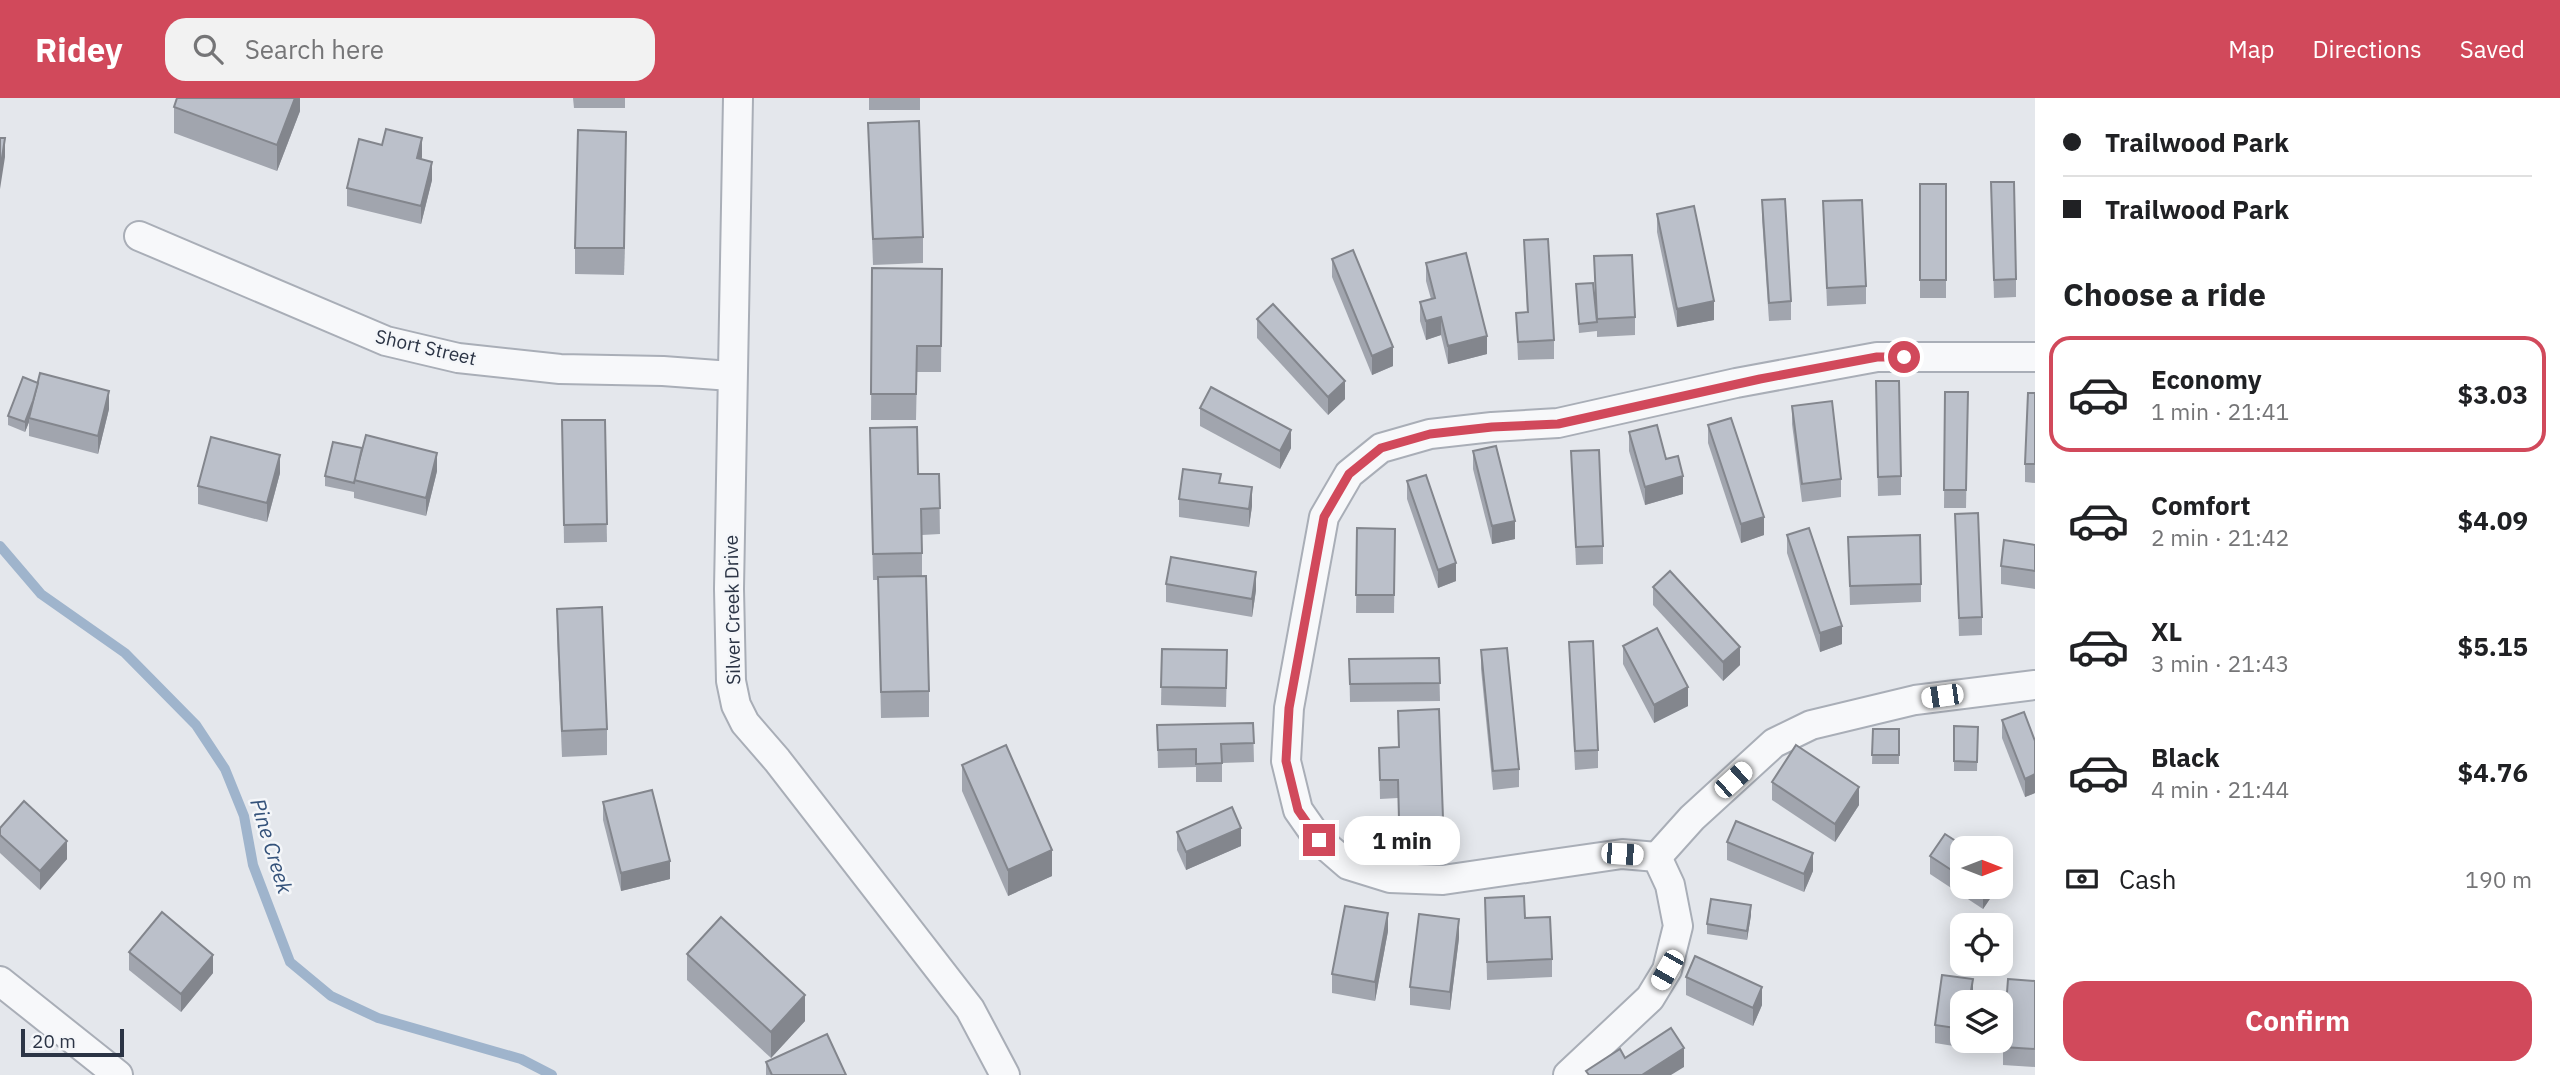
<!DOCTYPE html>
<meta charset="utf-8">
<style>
:root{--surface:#fff;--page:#f2f2f2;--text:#202124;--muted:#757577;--line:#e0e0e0;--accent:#d1495b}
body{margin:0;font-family:"IBM Plex Sans",sans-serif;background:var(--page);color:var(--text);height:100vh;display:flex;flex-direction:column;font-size:26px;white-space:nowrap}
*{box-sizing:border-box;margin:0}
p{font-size:23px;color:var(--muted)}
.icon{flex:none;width:38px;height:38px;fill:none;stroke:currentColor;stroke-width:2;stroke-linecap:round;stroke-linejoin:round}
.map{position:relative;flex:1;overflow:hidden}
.side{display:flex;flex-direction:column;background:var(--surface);width:525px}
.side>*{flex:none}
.guide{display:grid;align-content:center;height:154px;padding:0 28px;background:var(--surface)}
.needle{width:46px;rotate:90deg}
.fabs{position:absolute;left:1950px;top:738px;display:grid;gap:14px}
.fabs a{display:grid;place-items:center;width:63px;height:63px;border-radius:14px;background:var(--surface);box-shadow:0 4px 18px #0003;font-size:35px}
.scale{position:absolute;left:21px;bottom:18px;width:103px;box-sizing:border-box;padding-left:7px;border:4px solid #2b3445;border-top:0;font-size:19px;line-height:24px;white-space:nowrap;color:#2b3445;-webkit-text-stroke:5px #f4f6f9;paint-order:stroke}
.end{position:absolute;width:32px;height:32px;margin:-16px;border:9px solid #d1495b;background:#fff;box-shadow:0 0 0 4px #fff}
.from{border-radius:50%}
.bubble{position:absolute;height:49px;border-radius:21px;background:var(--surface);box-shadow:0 4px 18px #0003;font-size:23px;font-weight:800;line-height:49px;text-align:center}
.car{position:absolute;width:21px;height:42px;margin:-21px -10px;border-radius:9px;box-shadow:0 0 5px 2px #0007;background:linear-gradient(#fff 24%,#345 0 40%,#fff 0 76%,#345 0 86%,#fff 0)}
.guide b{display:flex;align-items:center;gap:24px;height:66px;font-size:26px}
.guide b+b{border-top:2px solid var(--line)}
.guide i{width:18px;height:18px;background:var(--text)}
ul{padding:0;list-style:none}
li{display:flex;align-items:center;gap:21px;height:116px;margin:0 14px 10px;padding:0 14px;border:4px solid transparent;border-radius:21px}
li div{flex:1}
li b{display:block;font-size:26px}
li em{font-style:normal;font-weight:800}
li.selected{border-color:var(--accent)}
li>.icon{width:63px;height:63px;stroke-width:1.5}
h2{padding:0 28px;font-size:32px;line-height:84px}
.pay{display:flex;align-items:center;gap:18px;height:77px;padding:0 28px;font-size:26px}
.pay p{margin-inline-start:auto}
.cta{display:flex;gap:14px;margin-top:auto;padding:14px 28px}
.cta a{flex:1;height:80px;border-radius:21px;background:var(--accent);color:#fff;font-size:28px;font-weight:800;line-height:80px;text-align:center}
header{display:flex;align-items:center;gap:42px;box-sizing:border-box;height:98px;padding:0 35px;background:var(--accent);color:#fff}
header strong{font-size:33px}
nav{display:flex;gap:38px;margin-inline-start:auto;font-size:24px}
.search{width:490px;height:63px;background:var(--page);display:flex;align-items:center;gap:18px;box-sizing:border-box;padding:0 24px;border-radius:21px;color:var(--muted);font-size:26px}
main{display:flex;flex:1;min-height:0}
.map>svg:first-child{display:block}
</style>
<header>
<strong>Ridey</strong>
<div class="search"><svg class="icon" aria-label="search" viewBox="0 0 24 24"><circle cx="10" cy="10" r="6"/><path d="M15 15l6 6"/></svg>Search here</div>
<nav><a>Map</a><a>Directions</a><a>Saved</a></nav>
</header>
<main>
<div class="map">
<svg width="2035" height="977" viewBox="0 0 2035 977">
<rect width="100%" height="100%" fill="#e4e7ec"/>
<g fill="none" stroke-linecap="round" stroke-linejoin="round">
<!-- stream -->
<path stroke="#9fb4cc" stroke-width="10" d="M0,448l41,48 84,59 71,72 29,44 19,47 9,49 37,97 41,34 47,22 143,41 31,16"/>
<!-- minor casing -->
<g stroke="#a9aeb7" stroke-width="32">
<g id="minor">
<path d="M738,0l-9,491 2,92 5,24 9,18 32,37 193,249 35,66"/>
<path d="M139,138l247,105 72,17 102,11 103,2 68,5"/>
<path d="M1657,759l-35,-3 -179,26 -53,-2 -42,-13 -29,-25 -21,-30 -12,-49 3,-53 35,-191 25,-43 32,-26 49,-14 62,-7 66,-4 178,-40 141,-26h158"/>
<path d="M1657,759l35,-39 82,-75 37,-18 104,-25 120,-15"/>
<path d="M0,883l118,94"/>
<path d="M1568,977l82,-77 17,-28 11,-44 -8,-41 -13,-28"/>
</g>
</g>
<!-- minor -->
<use href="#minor" stroke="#f7f8fa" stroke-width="28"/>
</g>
<!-- wall -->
<g fill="#a1a5ae">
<path d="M300,0v13l-23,60 -103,-38v-26z"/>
<path d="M573,0h52v10h-51z"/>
<rect x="869" y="0" width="51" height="12"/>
<path d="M868,25l55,114v26l-50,2z"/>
<path d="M422,59l-1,2 11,21 -11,44 -74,-18v-18z"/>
<path d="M626,60l-2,117 -49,-1v-26z"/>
<rect x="1920" y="86" width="26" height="114"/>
<path d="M1762,102l29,101v19l-22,1 -7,-103z"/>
<path d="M1991,102l25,79v18l-22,1z"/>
<path d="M1823,103l43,85v18l-39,2z"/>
<path d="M1657,116l57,106 -37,7 -20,-95z"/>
<path d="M1524,142l30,100v19l-36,1 -2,-47 11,-1z"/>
<path d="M1594,158l41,61v18l-38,2v-13v7l-18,2 -3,-49 20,36z"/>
<path d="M1332,161l61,107 -21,9 -40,-98z"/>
<path d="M1426,165l61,91 -39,10 -7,-29 -15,5 -6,-19v-19l11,-3 -5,-18z"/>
<path d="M872,170l70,1 -1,103h-24l-1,48h-45z"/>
<path d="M1257,221l88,80 -17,16 -71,-77z"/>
<path d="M1945,294h23l-2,116h-22z"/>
<path d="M2035,295v90l-10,-1v-18z"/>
<path d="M1876,301l25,77v19l-23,1z"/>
<path d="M1792,308l49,73v18l-39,5 -10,-78z"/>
<path d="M1200,310l91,40 -11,21 -80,-43z"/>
<path d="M109,311l-11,45 -69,-18v-14l-4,10 -17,-7v-9z"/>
<path d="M562,322h43l2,122 -43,1z"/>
<path d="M1708,327l56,110 -23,8 -33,-100z"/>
<path d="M870,330l48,46h21l1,60 -18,1v41l7,115v26l-48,1 -3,-138h-5z"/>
<path d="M1629,334l37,27 17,35 -38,11 -16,-54z"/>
<path d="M1473,353l42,88 -23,5 -19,-75z"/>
<path d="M1571,353l32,95v18l-27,1z"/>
<path d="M437,373l-11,45 -72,-18v-8v2l-29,-6v-10z"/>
<path d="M280,375l-13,49 -69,-18v-18z"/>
<path d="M1407,383l49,100 -18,7 -31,-89z"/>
<path d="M1221,385l31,23 -3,21 -70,-10v-18z"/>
<path d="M1955,416l27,103v18l-23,1z"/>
<path d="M1357,430l38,19 -1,66h-38z"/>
<path d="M1787,437l55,109 -22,8 -33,-99z"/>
<path d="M1848,439l73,47v18l-71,3z"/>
<path d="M2035,447v44l-34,-5v-18z"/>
<path d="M1166,486l90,6 -4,27 -86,-15z"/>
<path d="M1653,489l87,78 -17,16 -70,-76z"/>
<path d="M557,511l50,120v26l-45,2 -5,-122z"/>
<path d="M1569,544l29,108v18l-23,2z"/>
<path d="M1623,548l65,60 -34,17 -31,-59z"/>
<path d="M1162,551l65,20 -1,38 -65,-2z"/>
<path d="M1481,552l38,119v18l-26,3 -12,-121z"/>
<path d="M1439,560l1,43 -90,1 -1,-43z"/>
<path d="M1398,613l45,107v19h-44l-1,-39 -18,1 -1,-51 19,-1z"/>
<path d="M2002,622l33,21v52l-10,4 -23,-59z"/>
<path d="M1253,625l1,39 -32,1v19h-26v-15l-38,1 -1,-43z"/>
<path d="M1954,628l24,1 -1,44h-23z"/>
<path d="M1873,631h26v35h-27z"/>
<path d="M962,667l90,111 -44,20 -46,-105z"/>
<path d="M1772,684l87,23 -24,37 -63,-42z"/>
<path d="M603,704l67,77 -49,12 -18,-71z"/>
<path d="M0,730l67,31 -27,31 -40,-37z"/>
<path d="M1177,734l64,14 -55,24 -9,-20z"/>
<path d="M1727,744l86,29 -9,21 -77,-32z"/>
<path d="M1962,751v38h36l-15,22 -53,-35v-18z"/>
<path d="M1485,800l40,20 27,41v18l-65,3z"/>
<path d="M1751,817l-4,25 -40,-6v-10z"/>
<path d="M1388,833l-13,70 -43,-8v-19z"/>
<path d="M1459,840l-9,72 -40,-5v-18z"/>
<path d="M129,854l84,21 -32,39 -52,-42z"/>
<path d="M687,856l118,67 -34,37 -84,-78z"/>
<path d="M1942,877l31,4 -1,24h-10v38h5l-1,7 -31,-5v-18z"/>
<path d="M1686,879l76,28 -9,21 -67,-31z"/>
<path d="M2035,883v86l-32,-2v-18z"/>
<path d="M766,964l80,13h-80z"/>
</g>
<!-- shaded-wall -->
<g fill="#83868d">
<path d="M295,0h5v13l-23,60v-26z"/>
<path d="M626,34v26l-2,117v-27z"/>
<path d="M5,40v19l-5,32v-18z"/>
<path d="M422,40v19l-5,19v-18z"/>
<path d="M432,64v18l-11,44v-18z"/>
<path d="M1714,203v19l-37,7v-18z"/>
<path d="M1441,219v18l-15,5v-19z"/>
<path d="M1487,238v18l-39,10v-18z"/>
<path d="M1393,249v19l-21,9v-19z"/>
<path d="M1345,283v18l-17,16v-18z"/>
<path d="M40,285l-11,35v4l-4,10v-10z"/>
<path d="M109,293v18l-11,45v-18z"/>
<path d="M1291,332v18l-11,21v-18z"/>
<path d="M437,355v18l-11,45v-18z"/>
<path d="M280,357v18l-13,49v-19z"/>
<path d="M1683,378v18l-38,11v-18z"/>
<path d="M1252,389v19l-3,21v-18z"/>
<path d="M1764,419v18l-23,8v-19z"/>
<path d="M1515,423v18l-23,5v-18z"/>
<path d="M1456,465v18l-18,7v-18z"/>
<path d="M1256,474v18l-4,27v-18z"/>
<path d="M1842,528v18l-22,8v-19z"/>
<path d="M1740,549v18l-17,16v-19z"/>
<path d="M1688,589v19l-34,17v-18z"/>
<path d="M2035,676v19l-10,4v-18z"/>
<path d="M1859,689v18l-24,37v-18z"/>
<path d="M1241,730v18l-55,24v-18z"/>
<path d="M67,743v18l-27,31v-19z"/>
<path d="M1052,752v26l-44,20v-26z"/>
<path d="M1813,755v18l-9,21v-18z"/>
<path d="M670,763v18l-49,12v-18z"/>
<path d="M1986,789h12l-15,22v-18z"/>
<path d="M1751,807v10l-4,25v-9z"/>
<path d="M1388,815v18l-13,70v-19z"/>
<path d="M1459,821v19l-9,72v-18z"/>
<path d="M213,857v18l-32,39v-18z"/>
<path d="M1973,881v18l-1,6h-3z"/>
<path d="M1762,889v18l-9,21v-18z"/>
<path d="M805,897v26l-34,37v-26z"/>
<path d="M1684,950v19l-13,8h-29z"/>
</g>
<!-- building -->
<g fill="#bbc0ca" stroke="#83868d" stroke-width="2">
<path d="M177,0h118l-18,47 -103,-38z"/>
<path d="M919,23l4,116 -50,2 -5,-116z"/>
<path d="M386,31l36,9 -5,20 15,4 -11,44 -74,-18 12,-49 23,6z"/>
<path d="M578,32l48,2 -2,116h-49z"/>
<path d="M0,40h5l-5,33z"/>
<path d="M1991,84h23l2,97 -22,1z"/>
<rect x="1920" y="86" width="26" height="96"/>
<path d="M1785,101l6,102 -22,2 -7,-103z"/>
<path d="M1862,102l4,86 -39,2 -4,-87z"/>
<path d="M1694,108l20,95 -37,8 -20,-95z"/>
<path d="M1548,141l6,101 -36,2 -2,-29 12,-1 -4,-72z"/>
<path d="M1353,152l40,97 -21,9 -40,-97z"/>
<path d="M1466,155l21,83 -39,10 -7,-29 -15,4 -6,-19 15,-4 -9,-35z"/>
<path d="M1632,157l3,62 -38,2 -3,-63z"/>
<path d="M872,170l70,1 -1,77h-24l-1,48h-45z"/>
<path d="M1593,185l4,39 -18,2 -3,-40z"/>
<path d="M1273,206l72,77 -17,16 -71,-78z"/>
<path d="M40,275l69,18 -11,45 -69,-18z"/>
<path d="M23,279l15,6 -5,18 -8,21 -17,-6z"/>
<path d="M1876,283h23l2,95 -23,1z"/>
<path d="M1211,289l80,43 -11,21 -80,-43z"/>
<path d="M1945,294h23l-2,98h-22z"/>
<path d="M2028,295h7v71h-10z"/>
<path d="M1832,303l9,78 -39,5 -10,-78z"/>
<path d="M1731,320l33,99 -23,7 -33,-99z"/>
<path d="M562,322h43l2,104 -43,1z"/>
<path d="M1657,327l9,34 12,-3 5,20 -38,11 -16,-55z"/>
<path d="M917,329l1,47h21l1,34 -19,1 1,44 -49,1 -3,-126z"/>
<path d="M366,337l71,18 -11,45 -72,-18z"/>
<path d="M211,339l69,18 -13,48 -69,-17z"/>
<path d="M333,344l29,6 -8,35 -29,-7z"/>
<path d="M1496,348l19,75 -23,5 -19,-75z"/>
<path d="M1599,352l4,96 -27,1 -5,-96z"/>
<path d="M1183,371l38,5 -2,9 33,4 -3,22 -70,-10z"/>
<path d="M1426,377l30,88 -18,7 -31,-89z"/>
<path d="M1978,415l4,104 -23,1 -4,-104z"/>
<path d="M1357,430l38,1 -1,66h-38z"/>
<path d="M1809,430l33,98 -22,7 -33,-98z"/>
<path d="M1920,437l1,49 -71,2 -2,-49z"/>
<path d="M2004,442l31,5v26l-34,-5z"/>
<path d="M1171,459l85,15 -4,27 -86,-15z"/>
<path d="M1670,473l70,76 -17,15 -70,-75z"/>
<path d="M926,478l3,115 -48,1 -3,-115z"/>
<path d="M602,509l5,122 -45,2 -5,-122z"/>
<path d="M1657,530l31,59 -34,18 -31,-59z"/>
<path d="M1593,543l5,109 -23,1 -6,-109z"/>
<path d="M1507,550l12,121 -26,2 -12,-121z"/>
<path d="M1162,551l65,1 -1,38 -65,-1z"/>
<path d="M1439,560l1,25 -90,1 -1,-25z"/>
<path d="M1439,611l4,109 -44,1 -1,-39h-18l-1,-32 20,-1 -1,-36z"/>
<path d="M2024,614l11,29v33l-10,5 -23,-59z"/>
<path d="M1253,625l1,20 -33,1 1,19 -26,1v-15l-38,1 -1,-25z"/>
<path d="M1954,628l24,1 -1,35 -23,-1z"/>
<path d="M1873,631h26v26h-27z"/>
<path d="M1006,647l46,105 -44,20 -46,-105z"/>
<path d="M1796,647l63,42 -24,37 -63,-42z"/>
<path d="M652,692l18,71 -49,12 -18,-71z"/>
<path d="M24,703l43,40 -27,30 -40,-36v-7z"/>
<path d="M1232,709l9,21 -55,24 -9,-20z"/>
<path d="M1736,723l77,32 -9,21 -77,-32z"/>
<path d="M1945,736l23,15h-6v28l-32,-21z"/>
<path d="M1524,798l1,22 25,-1 2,42 -65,3 -2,-64z"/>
<path d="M1711,801l40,6 -4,26 -40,-7z"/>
<path d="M1345,808l43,7 -13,69 -43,-8z"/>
<path d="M162,814l51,43 -32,39 -52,-42z"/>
<path d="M1419,816l40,5 -9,73 -40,-5z"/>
<path d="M721,819l84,78 -34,37 -84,-78z"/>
<path d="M1695,858l67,31 -9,21 -67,-31z"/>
<path d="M1942,877l31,4 -4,24h-7v26l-27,-4z"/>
<path d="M2008,881l27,2v68l-32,-2z"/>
<path d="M1671,930l13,20 -42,27h-53l-3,-4 34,-22 5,9z"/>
<path d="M827,936l19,41h-74l-6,-13z"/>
</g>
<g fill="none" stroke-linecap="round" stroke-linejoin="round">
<!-- route -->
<path stroke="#d1495b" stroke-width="9" d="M1319,742l-21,-30 -12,-49 3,-53 35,-191 25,-43 32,-26 49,-14 62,-7 66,-3 202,-45 117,-22h27"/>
</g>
<g text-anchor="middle" stroke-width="5" stroke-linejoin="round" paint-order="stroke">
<!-- street labels -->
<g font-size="19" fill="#2b3445" stroke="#f4f6f9">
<text transform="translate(426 249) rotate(13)" y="7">Short Street</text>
<text transform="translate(732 512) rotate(-91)" y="7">Silver Creek Drive</text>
</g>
<!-- water labels -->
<g font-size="21" font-style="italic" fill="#34527a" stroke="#f4f6f9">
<text transform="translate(271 748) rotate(73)" y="7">Pine Creek</text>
</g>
</g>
</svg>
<div class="fabs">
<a><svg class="needle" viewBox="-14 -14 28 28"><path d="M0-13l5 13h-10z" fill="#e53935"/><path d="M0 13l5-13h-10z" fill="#757577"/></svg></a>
<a><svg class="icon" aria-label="locate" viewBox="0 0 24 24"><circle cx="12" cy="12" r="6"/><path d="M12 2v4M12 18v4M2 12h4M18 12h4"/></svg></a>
<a><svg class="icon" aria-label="layers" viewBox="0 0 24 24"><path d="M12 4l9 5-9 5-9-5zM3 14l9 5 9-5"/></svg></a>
</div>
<div class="scale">20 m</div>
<i class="end from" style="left:1904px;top:259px"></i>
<i class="end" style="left:1319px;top:742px"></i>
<div class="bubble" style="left:1344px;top:718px;width:116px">1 min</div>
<i class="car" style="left:1942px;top:598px;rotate:262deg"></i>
<i class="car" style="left:1733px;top:682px;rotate:48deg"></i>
<i class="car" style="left:1622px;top:756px;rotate:94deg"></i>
<i class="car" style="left:1667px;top:872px;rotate:210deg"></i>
</div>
<section class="side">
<div class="guide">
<b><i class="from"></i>Trailwood Park</b>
<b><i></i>Trailwood Park</b>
</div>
<h2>Choose a ride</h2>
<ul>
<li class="selected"><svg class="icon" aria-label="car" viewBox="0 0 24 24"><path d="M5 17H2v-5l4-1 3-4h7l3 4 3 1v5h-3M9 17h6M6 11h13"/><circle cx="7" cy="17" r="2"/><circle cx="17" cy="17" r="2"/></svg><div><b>Economy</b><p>1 min · 21:41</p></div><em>$3.03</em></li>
<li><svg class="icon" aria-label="car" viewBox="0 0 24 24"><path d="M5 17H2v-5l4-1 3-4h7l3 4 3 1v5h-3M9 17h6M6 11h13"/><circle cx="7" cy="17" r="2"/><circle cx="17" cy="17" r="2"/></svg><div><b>Comfort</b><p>2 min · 21:42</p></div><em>$4.09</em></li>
<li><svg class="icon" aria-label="car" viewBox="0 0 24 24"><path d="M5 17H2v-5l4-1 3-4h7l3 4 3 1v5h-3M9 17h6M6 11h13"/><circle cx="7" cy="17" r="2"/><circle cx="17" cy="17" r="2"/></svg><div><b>XL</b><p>3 min · 21:43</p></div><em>$5.15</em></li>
<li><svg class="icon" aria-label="car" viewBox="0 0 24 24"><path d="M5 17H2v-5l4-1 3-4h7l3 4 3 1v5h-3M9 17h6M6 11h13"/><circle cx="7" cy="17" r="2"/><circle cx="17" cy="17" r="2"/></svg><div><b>Black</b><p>4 min · 21:44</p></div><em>$4.76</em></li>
</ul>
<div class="pay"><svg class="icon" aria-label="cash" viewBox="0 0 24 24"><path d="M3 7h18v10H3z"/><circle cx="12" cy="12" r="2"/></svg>Cash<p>190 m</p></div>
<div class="cta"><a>Confirm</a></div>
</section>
</main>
